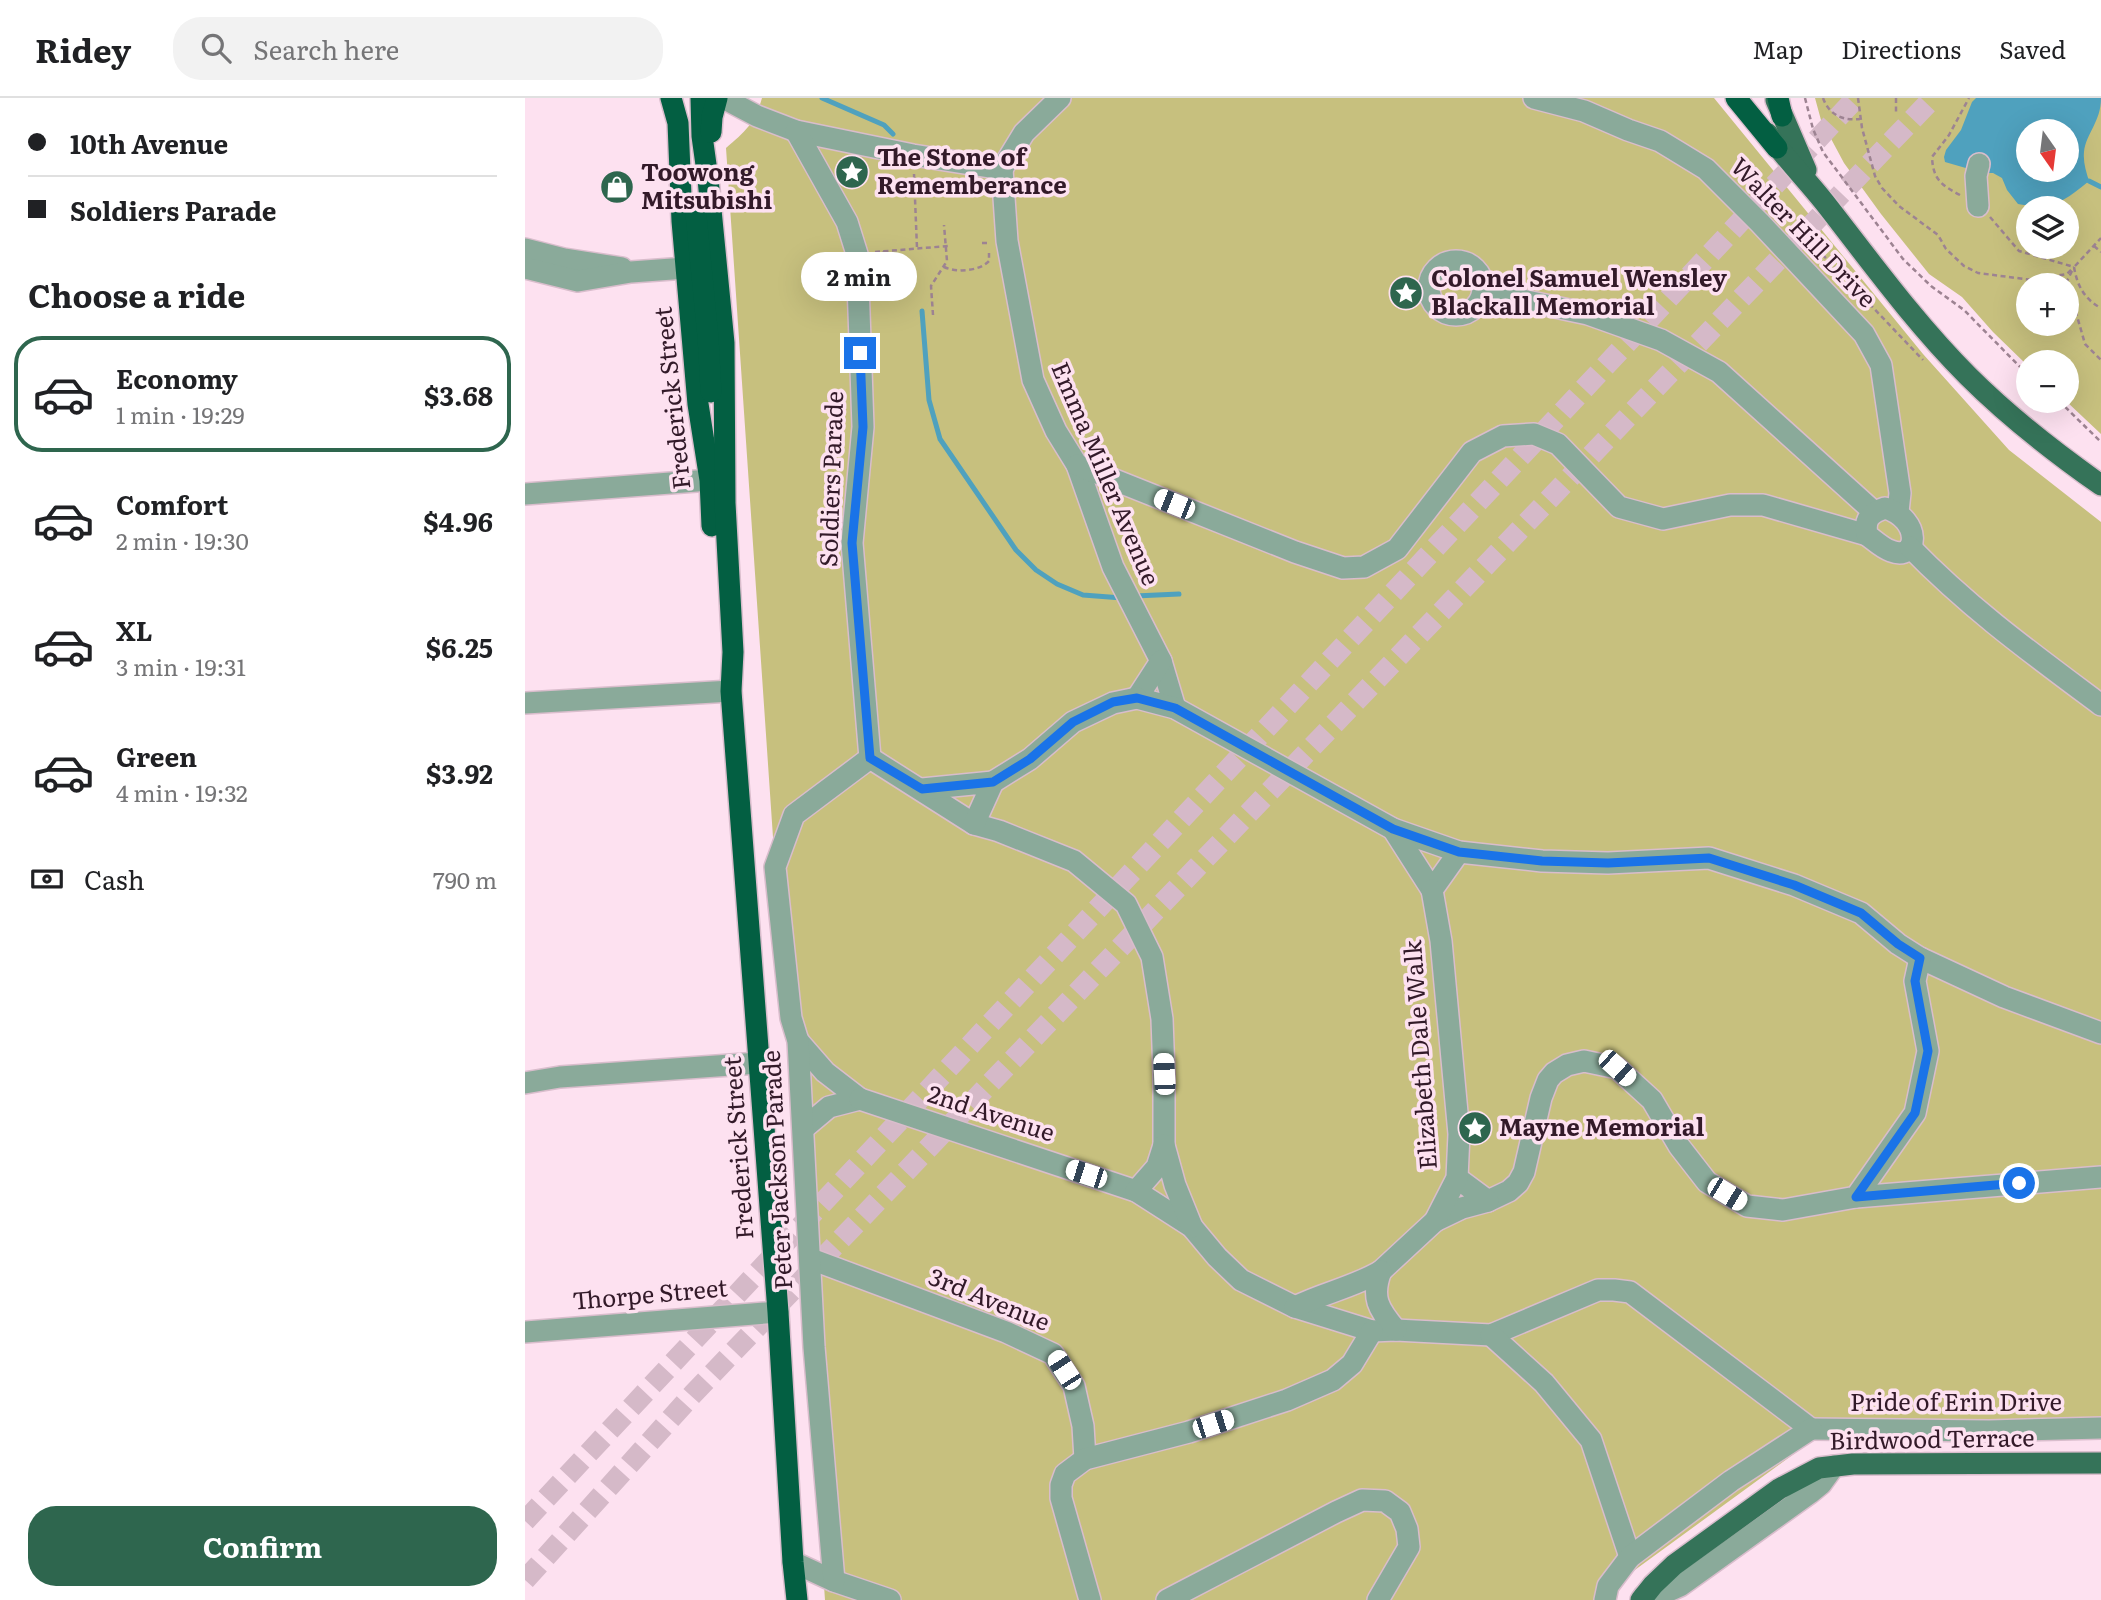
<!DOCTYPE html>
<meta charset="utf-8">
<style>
:root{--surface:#fff;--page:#f2f2f2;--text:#202124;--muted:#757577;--line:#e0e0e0;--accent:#2e664e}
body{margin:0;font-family:Literata,serif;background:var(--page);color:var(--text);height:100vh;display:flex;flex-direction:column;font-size:26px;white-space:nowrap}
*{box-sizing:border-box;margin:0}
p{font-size:23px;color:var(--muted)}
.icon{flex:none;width:38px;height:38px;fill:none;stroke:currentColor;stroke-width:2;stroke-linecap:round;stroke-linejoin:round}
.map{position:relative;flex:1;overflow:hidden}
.side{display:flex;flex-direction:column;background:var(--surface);width:525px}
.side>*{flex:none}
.guide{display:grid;align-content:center;height:154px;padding:0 28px;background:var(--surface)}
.needle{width:46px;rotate:166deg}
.controls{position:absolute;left:1491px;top:21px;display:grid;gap:14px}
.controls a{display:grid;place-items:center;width:63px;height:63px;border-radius:50%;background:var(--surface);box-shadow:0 7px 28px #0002;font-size:35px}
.end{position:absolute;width:32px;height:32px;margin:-16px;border:9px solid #1a73e8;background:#fff;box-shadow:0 0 0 4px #fff}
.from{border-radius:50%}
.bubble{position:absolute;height:49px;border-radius:24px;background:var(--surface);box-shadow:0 7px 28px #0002;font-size:23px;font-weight:700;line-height:49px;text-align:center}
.car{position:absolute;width:21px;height:42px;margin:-21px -10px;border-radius:9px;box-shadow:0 0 5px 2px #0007;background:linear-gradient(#fff 24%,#345 0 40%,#fff 0 76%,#345 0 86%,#fff 0)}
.guide b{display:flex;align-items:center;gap:24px;height:66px;font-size:26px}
.guide b+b{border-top:2px solid var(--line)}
.guide i{width:18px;height:18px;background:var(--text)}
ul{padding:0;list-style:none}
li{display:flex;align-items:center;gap:21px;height:116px;margin:0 14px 10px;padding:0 14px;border:4px solid transparent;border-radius:28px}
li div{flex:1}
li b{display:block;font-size:26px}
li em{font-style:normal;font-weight:700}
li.current{border-color:var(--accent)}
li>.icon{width:63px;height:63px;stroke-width:1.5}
h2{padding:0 28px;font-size:32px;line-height:84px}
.pay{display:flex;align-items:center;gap:18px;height:77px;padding:0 28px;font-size:26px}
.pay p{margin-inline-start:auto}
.button{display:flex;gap:14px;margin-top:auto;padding:14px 28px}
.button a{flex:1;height:80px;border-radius:28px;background:var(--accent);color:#fff;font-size:28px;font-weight:700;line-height:80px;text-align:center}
header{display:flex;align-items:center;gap:42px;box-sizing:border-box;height:98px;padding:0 35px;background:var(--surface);border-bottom:2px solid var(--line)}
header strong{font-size:33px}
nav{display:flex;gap:38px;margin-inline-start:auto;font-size:24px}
.search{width:490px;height:63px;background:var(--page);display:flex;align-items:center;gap:18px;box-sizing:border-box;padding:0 24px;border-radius:28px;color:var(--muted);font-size:26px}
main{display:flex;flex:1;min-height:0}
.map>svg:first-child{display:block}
</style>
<header>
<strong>Ridey</strong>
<div class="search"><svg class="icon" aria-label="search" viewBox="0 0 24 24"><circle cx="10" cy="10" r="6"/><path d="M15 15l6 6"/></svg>Search here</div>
<nav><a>Map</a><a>Directions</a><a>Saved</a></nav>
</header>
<main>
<section class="side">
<div class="guide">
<b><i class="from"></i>10th Avenue</b>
<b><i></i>Soldiers Parade</b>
</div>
<h2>Choose a ride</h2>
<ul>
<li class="current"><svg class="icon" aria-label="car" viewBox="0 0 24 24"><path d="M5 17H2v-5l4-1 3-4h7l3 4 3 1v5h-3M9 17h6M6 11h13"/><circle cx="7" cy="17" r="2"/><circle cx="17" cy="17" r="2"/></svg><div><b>Economy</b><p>1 min · 19:29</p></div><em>$3.68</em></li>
<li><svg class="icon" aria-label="car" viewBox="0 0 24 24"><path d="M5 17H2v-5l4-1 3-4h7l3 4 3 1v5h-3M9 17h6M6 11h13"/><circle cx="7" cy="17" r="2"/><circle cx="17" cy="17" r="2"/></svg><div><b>Comfort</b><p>2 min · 19:30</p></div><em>$4.96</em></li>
<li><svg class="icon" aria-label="car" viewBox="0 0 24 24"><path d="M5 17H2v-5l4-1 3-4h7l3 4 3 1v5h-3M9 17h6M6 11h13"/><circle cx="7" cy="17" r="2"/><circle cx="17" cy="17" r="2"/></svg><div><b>XL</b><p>3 min · 19:31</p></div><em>$6.25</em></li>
<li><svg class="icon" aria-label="car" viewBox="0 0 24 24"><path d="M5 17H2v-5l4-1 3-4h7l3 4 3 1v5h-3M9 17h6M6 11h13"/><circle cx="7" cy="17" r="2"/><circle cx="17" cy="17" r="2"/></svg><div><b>Green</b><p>4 min · 19:32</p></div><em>$3.92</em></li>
</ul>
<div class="pay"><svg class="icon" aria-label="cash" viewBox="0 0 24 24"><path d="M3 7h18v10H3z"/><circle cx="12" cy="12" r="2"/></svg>Cash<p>790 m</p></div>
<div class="button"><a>Confirm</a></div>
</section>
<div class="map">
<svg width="1576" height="1502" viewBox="0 0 1576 1502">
<rect width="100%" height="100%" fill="#fde1f0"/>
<!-- green -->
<g fill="#c7c07e" fill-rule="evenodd">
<path d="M237,0h952l209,256 86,96 92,72v916l-284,-1 -200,146 -3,17h-789l-99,-1452c19,-16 29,-25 36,-50z"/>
<path d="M1290,0h286v336l-35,-33 1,-39h-39v4l-35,-34 -31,-35 -33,-23 -48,-60 -37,-51 -23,-43zM1503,33h39v39h-39zM1503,110h39v39h-39zM1503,187h39v39h-39z"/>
</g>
<!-- water -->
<path fill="#4fa1be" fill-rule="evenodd" d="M1451,0h125c0,24 -15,35 -17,54 -1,10 2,19 5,29 -25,21 -38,29 -71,23l-11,-14 -5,-12 -9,-5h-10l-38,-11 -1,-5 2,-7 15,-20 11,-28zM1503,33h39v39h-39z"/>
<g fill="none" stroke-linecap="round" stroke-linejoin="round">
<!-- stream -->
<g stroke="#4fa1be" stroke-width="5">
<path d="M297,0l62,27 9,9"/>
<path d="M1564,83l12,6"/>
<path d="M397,213l7,89 11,39 76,111 20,20 21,14 26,11 39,3"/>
<path d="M610,498l44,-2"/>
</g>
<!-- highway-tunnel -->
<g stroke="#d5b9c8" stroke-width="21" stroke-dasharray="21 10" stroke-linecap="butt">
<path d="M0,1423l1331,-1423"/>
<path d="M0,1482l168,-186 1240,-1296"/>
</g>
<!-- minor casing -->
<g stroke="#d9bdcc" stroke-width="24">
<g id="minor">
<path d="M198,0l34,18 39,15 117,24 89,14"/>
<path d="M1009,0l50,13 44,19 32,11 46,28 54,54 104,111 17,31 19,128 -2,19"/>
<path d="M271,33l51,91 10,32 6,173 -11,116 18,215"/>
<path d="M477,71l5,72 26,139 23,51 21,34 36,102 48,94 14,47"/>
<path d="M477,71l22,-36 36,-35"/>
<path d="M1453,108l-2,-30 3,-12"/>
<path d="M0,151l39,10 58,9"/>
<circle cx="931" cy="190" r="27"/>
<path d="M0,170l53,13 53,-9 55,-4"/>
<path d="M958,194l105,22 73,26 58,32 155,140"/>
<path d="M552,367l218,87 48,16 21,-1 33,-18 75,-97 31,-16 31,-2 24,10 61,63 44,12 67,-14h33l104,30"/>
<path d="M0,396l185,-14"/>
<path d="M1360,410c37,11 34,54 6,43 -9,-3 -17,-11 -24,-16 -3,-16 3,-22 18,-27z"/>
<path d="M1385,449c59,61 124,108 191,158"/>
<path d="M636,563l-24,37 38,10 218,121 66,23 83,9 66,2 101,-5 85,27 67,28 37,31 22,14 84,39 97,36"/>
<path d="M0,605l206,-12"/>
<path d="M345,660l104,66 25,7 75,30 52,43 26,53 10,62 2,55v71"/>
<path d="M468,684l37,-23 43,-37 40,-19 24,-5"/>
<path d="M397,691l71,-7 -19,42"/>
<path d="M868,731l39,61 27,-38"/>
<path d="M273,943l27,31 35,27 -31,8 -25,21"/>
<path d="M0,985l35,-6 199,-14"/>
<path d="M335,1001l276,92 56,36 25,30 24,23 54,27 77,24 24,-1 95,5 107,-45h16l16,2 181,137"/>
<path d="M611,1093l21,-24 7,-22 11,40 17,42"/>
<path d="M1331,1099l245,-20"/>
<path d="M963,1103l21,-10 9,-8 6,-11 17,-74 7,-18 6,-7 13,-8 17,-4 33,7 35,32 27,46 28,36 40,24 36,4 73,-13 59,-84 13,-62 -13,-70 5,-23"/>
<path d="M910,1123l27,-13 26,-7 -31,-23"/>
<path d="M286,1161l195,73 47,22 21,32 9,40 2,33"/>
<path d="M856,1173l54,-50 22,-43 2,-44 -18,-193 -9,-51"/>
<path d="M770,1209c28,-14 59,-20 86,-36 -10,26 -3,38 15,59"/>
<path d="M0,1234l253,-20"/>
<path d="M966,1237l53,48 47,57 39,117"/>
<path d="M1286,1331l178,2 112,-3"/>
<path d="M268,1464l41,19 56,19"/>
<path d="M309,1483l-20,-234 -16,-306 -7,-23 -16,-151 19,-52 76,-57"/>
<path d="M1119,1498l20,-3 16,-7 130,-93 11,-9 13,-18"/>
<path d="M565,1502l-29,-102v-13l4,-11 20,-15 104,-27 98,-32 46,-20 19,-16 20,-33"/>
<path d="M642,1502l169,-88 26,-12 23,1 15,11 7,17 2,18 -31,53"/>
<path d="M1080,1502l3,-14 22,-29 101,-76 80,-52"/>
</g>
</g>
<!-- major casing -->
<g stroke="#d9bdcc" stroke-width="24">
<g id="major">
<path d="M1251,2l30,70"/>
<path d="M1242,35c18,25 39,46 58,70 46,59 90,120 143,173 41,41 86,76 133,109"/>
<path d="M1116,1502l12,-15 21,-20 105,-76 40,-21 34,-4 248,-1"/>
</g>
</g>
<!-- highway casing -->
<g stroke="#d9bdcc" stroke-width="24">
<g id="highway">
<path d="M146,0l7,25 4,98 16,183 12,76 2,46"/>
<path d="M176,0l1,38 6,43 16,164 1,160 8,149 -2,39 47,621 15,250 4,38"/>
<path d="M1211,0l41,50"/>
<path d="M1253,0l4,18"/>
<path d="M186,34l1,-15 5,-19"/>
<path d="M170,107l13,132 3,55"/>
</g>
</g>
<!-- path -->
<g stroke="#9d8392" stroke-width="2.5" stroke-dasharray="5 3.5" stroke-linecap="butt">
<path d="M1280,0l8,31 10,23 80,107 28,27 33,24 64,65"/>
<path d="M1298,0c6,17 20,23 37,21"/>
<path d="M1333,0l4,30 13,48 7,12 17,18 39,29 8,14 18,17 14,7 54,7 35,-6 7,-7"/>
<path d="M1371,0v17"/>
<path d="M389,76l3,74"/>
<path d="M1435,97c-19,-10 -27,-16 -28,-38l17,-22 20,-37"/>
<path d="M1255,119l6,-1 13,14"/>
<path d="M1465,119l29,34 55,16"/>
<path d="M457,145h8"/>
<path d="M1569,148l7,6"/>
<path d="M358,153l23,22 2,12"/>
<path d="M350,154l73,-6"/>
<path d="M1550,168l26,-28"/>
<path d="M419,169c13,6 36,4 45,-6v-8"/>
<path d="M1549,169c3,18 10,32 27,41"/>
<path d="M1547,173l-5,10 18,63 16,16"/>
<path d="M408,217l-2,-29 16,-25 -3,-36"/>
<path d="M1534,303l42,41"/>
</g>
<!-- minor -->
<use href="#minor" stroke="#8aaa9a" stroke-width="21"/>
<!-- major -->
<use href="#major" stroke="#357359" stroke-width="21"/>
<!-- highway -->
<use href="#highway" stroke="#035f42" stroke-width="21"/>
<!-- path-bridge -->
<path stroke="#9d8392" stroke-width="2.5" stroke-dasharray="5 3.5" stroke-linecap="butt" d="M1274,132l124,130"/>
</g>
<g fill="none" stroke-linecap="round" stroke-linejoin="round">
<!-- route -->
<path stroke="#1a73e8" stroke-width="9" d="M335,255l3,74 -11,116 18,215 52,31 71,-7 37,-23 43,-37 40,-20 24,-4 38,10 218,121 66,23 83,9 66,2 101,-5 85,27 67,28 37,31 22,14 -5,23 13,70 -13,62 -59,84 163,-14"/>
</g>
<!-- icons -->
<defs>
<g id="sight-disc" transform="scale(1.75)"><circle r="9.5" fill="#2e664e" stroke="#fde1f0"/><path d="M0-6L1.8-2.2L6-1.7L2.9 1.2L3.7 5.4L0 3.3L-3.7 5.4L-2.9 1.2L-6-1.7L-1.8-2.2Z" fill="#fff"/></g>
<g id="shop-disc" transform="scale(1.75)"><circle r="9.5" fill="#2e664e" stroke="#fde1f0"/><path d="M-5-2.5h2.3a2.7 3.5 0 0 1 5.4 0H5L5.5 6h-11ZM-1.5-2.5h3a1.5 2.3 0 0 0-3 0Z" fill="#fff"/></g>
</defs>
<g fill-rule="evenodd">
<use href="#sight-disc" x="327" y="74"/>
<use href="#shop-disc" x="92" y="89"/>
<use href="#sight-disc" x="881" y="195"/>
<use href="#sight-disc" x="950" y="1030"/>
</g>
<g text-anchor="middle" stroke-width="7" stroke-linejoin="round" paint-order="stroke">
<!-- poi labels -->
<g font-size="24" font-weight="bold" fill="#331a29" stroke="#fde1f0" text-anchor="start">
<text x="352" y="68">The Stone of<tspan x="352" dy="28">Rememberance</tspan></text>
<text x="116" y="83">Toowong<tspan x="116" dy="28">Mitsubishi</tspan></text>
<text x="906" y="189">Colonel Samuel Wensley<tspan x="906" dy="28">Blackall Memorial</tspan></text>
<text x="974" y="1038">Mayne Memorial</text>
</g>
<!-- street labels -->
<g font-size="24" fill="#331a29" stroke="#fde1f0">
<text transform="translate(1278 135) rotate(46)" y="8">Walter Hill Drive</text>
<text transform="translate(148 300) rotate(-96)" y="8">Frederick Street</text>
<text transform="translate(580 376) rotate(67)" y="8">Emma Miller Avenue</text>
<text transform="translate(307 381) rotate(-88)" y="8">Soldiers Parade</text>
<text transform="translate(896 957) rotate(-94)" y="8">Elizabeth Dale Walk</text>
<text transform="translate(466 1016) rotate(18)" y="8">2nd Avenue</text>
<text transform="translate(214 1050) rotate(-94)" y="8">Frederick Street</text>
<text transform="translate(253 1072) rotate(-93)" y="8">Peter Jackson Parade</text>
<text transform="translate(125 1197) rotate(-5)" y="8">Thorpe Street</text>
<text transform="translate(464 1202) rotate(22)" y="8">3rd Avenue</text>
<text x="1431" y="1313">Pride of Erin Drive</text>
<text transform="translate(1407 1342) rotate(-1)" y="8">Birdwood Terrace</text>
</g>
</g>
</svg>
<div class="controls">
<a><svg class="needle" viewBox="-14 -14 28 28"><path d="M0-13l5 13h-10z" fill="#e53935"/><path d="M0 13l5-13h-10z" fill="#757577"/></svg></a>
<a><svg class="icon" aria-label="layers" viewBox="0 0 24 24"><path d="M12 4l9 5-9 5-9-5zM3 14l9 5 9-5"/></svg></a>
<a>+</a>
<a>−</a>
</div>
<i class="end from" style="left:1494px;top:1085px"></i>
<i class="end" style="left:335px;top:255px"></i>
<div class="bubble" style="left:276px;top:154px;width:116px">2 min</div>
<i class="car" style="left:649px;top:406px;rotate:292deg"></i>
<i class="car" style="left:1092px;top:970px;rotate:132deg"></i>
<i class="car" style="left:639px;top:976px;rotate:357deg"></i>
<i class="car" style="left:561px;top:1076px;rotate:288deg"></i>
<i class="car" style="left:1202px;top:1096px;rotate:121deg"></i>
<i class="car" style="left:539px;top:1272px;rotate:327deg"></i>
<i class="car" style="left:688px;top:1326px;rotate:72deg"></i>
</div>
</main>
